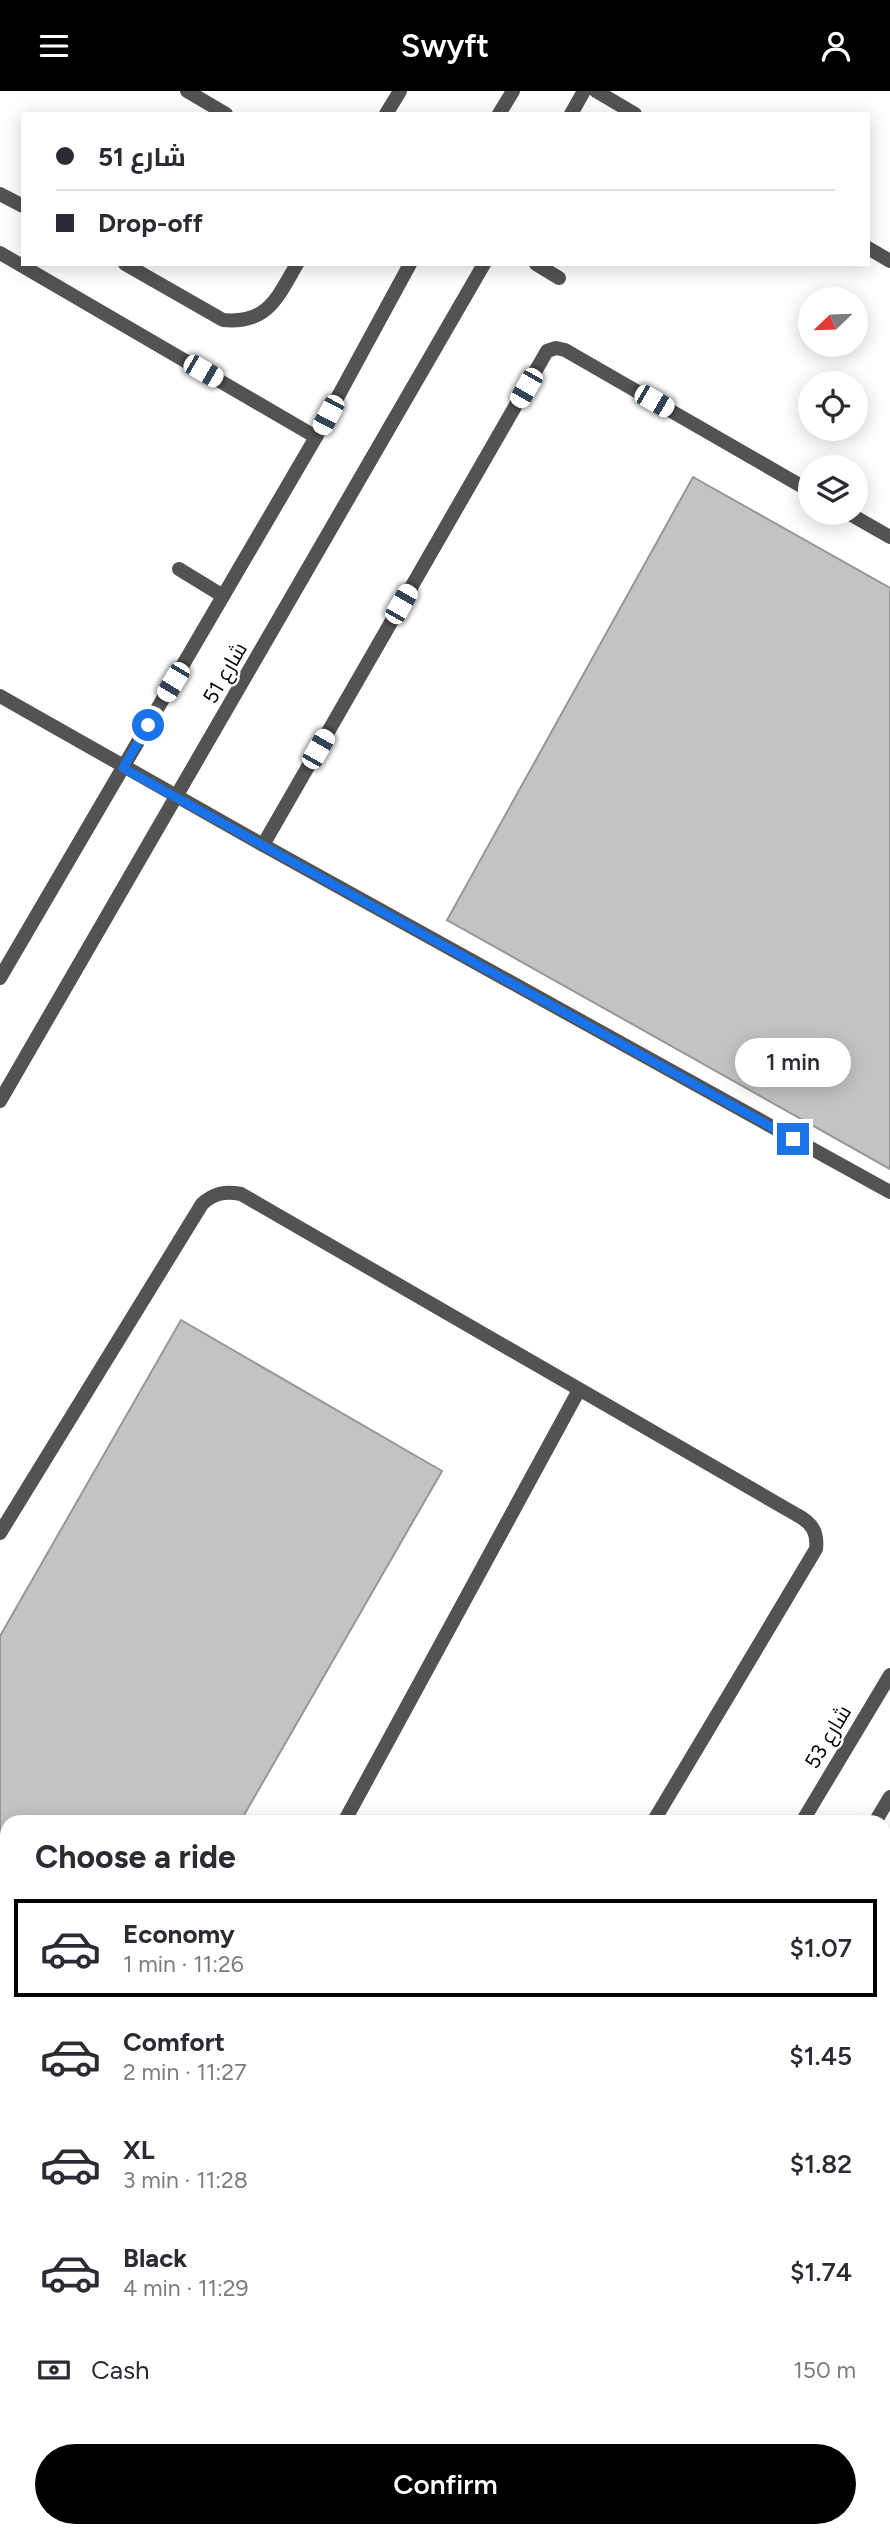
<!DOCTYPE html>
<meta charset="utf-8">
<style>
:root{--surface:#fff;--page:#f7f7f7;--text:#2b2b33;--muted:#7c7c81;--line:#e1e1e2;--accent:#000}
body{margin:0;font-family:Figtree,Cairo,sans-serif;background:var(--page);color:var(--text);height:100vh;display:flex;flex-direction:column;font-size:26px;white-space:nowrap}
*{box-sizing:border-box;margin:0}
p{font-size:23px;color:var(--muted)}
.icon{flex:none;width:38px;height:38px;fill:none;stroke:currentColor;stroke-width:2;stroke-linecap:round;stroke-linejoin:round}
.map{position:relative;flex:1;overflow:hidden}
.side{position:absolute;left:0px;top:1724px;width:891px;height:723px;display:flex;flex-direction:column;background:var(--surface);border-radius:21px 21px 0 0;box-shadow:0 4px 18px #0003}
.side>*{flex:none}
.hud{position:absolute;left:21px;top:21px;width:849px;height:154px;border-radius:0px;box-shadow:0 4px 18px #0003;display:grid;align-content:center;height:154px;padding:0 35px;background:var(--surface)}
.needle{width:46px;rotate:247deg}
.buttons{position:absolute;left:798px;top:196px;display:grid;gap:14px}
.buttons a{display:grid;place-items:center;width:70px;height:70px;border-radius:50%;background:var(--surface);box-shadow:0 4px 18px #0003;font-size:35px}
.end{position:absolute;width:32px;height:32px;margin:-16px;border:9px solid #1a73e8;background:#fff;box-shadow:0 0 0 4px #fff}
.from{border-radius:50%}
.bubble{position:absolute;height:49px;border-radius:24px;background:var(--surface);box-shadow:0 4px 18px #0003;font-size:23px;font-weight:600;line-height:49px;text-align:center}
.car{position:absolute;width:21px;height:42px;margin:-21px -10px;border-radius:9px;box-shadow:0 0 5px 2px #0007;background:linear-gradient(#fff 24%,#345 0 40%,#fff 0 76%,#345 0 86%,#fff 0)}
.hud b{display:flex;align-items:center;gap:24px;height:66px;font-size:26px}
.hud b+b{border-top:2px solid var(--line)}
.hud i{width:18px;height:18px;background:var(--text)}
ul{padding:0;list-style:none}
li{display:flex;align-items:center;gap:21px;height:98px;margin:0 14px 10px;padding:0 21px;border:4px solid transparent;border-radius:0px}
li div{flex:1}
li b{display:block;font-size:26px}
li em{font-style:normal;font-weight:600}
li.on{border-color:var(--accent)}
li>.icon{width:63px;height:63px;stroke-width:1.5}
h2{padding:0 35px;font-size:32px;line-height:84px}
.pay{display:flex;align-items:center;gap:18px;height:77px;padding:0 35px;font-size:26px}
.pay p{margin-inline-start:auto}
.action{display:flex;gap:14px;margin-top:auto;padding:14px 35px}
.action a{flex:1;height:80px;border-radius:42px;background:var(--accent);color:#fff;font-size:28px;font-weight:600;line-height:80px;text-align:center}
header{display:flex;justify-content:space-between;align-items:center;height:91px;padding:0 35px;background:var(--accent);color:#fff;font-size:32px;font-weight:600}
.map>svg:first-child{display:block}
</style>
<header><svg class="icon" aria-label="menu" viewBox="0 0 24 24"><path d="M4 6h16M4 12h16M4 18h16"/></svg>Swyft<svg class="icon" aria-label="person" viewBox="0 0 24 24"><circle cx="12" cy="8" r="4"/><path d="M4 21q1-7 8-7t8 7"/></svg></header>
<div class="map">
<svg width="890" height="2446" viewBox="0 0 890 2446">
<rect width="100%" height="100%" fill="#fff"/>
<!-- building -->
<g fill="#c3c3c3" stroke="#979797" stroke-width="2">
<path d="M693,386l197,111v581l-443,-249z"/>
<path d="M181,1229l261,151 -202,351h-233v44l-7,-4v-226z"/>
</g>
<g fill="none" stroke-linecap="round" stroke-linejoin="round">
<!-- lane -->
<g stroke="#535353" stroke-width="14">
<path d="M187,0l39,23"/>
<path d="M596,0l39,23"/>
<path d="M386,23l14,-23"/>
<path d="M499,23l14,-23"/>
<path d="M571,23l13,-23"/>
<path d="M0,103l23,12"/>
<path d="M868,157l22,13"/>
<path d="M0,162l316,184"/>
<path d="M125,173l98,56c45,4 54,-22 74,-56"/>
<path d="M536,173l23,14"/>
<path d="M810,400l-245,-141 -9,-2 -9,3 -284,494 627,347"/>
<path d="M848,422l42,24"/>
<path d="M179,478l44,27"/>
<path d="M0,605l263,149"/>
<path d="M0,887l316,-541 94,-173"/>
<path d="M0,1010l484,-837"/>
<path d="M0,1442l202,-329c12,-11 23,-13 39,-10l556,321c15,8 21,17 19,34l-163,273"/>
<path d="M344,1731l235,-432"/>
<path d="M802,1731l88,-147"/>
<path d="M875,1731l15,-25"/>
<path d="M884,2039l6,3"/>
<path d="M0,2045l7,4"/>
<path d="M884,2078l6,-10"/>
<path d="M391,2446l3,-6"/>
<path d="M462,2446l3,-6"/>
<path d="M668,2446l3,-6"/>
</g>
<!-- secondary -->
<g stroke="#202020" stroke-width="14">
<path d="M0,2279l7,4"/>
<path d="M0,2376l7,4"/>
<path d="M109,2440l11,6"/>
<path d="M278,2440l12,6"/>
</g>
</g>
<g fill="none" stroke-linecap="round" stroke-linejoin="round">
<!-- route -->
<path stroke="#1a73e8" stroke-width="9" d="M148,634l-25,43 670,371"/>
</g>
<g text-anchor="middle" stroke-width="5" stroke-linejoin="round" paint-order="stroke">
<!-- street labels -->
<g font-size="21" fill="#000" stroke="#fff">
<text transform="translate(225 582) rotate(-60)" y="7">شارع 51</text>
<text transform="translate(828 1646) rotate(-59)" y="7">شارع 53</text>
</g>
</g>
</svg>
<div class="buttons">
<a><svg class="needle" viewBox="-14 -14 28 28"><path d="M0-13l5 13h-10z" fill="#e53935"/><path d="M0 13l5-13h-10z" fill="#7c7c81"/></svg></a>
<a><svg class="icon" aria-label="locate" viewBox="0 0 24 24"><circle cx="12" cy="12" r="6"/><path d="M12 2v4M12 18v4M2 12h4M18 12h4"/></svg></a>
<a><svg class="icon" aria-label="layers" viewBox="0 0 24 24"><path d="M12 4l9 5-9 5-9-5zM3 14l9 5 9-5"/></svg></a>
</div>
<i class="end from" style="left:148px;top:634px"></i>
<i class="end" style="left:793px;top:1048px"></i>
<div class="bubble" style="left:735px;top:947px;width:116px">1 min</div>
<i class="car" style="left:203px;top:280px;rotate:120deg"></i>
<i class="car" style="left:526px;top:297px;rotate:210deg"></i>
<i class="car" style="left:654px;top:310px;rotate:120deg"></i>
<i class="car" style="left:328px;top:324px;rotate:208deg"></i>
<i class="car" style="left:401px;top:513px;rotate:30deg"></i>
<i class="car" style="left:173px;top:591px;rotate:211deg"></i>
<i class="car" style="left:318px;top:658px;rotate:30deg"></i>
<div class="hud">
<b><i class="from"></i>شارع 51</b>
<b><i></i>Drop-off</b>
</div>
<section class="side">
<h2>Choose a ride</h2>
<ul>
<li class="on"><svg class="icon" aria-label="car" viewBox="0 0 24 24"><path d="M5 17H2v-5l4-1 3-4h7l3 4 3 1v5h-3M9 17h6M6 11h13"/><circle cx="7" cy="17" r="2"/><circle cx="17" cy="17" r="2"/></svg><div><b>Economy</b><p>1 min · 11:26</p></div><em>$1.07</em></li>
<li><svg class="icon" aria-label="car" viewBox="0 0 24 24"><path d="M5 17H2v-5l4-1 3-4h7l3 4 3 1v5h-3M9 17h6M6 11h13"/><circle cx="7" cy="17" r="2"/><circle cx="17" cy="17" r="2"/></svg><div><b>Comfort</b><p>2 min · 11:27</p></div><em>$1.45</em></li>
<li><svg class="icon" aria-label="car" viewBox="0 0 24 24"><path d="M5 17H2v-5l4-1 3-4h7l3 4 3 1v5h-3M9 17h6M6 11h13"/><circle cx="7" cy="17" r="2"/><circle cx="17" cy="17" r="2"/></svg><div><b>XL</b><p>3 min · 11:28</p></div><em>$1.82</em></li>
<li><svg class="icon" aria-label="car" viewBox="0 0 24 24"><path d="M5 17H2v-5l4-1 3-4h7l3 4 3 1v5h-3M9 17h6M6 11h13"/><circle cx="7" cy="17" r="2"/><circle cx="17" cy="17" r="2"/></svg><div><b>Black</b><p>4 min · 11:29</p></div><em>$1.74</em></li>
</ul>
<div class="pay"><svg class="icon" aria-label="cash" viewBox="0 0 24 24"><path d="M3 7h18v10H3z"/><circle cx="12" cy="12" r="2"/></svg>Cash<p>150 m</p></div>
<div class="action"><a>Confirm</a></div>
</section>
</div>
